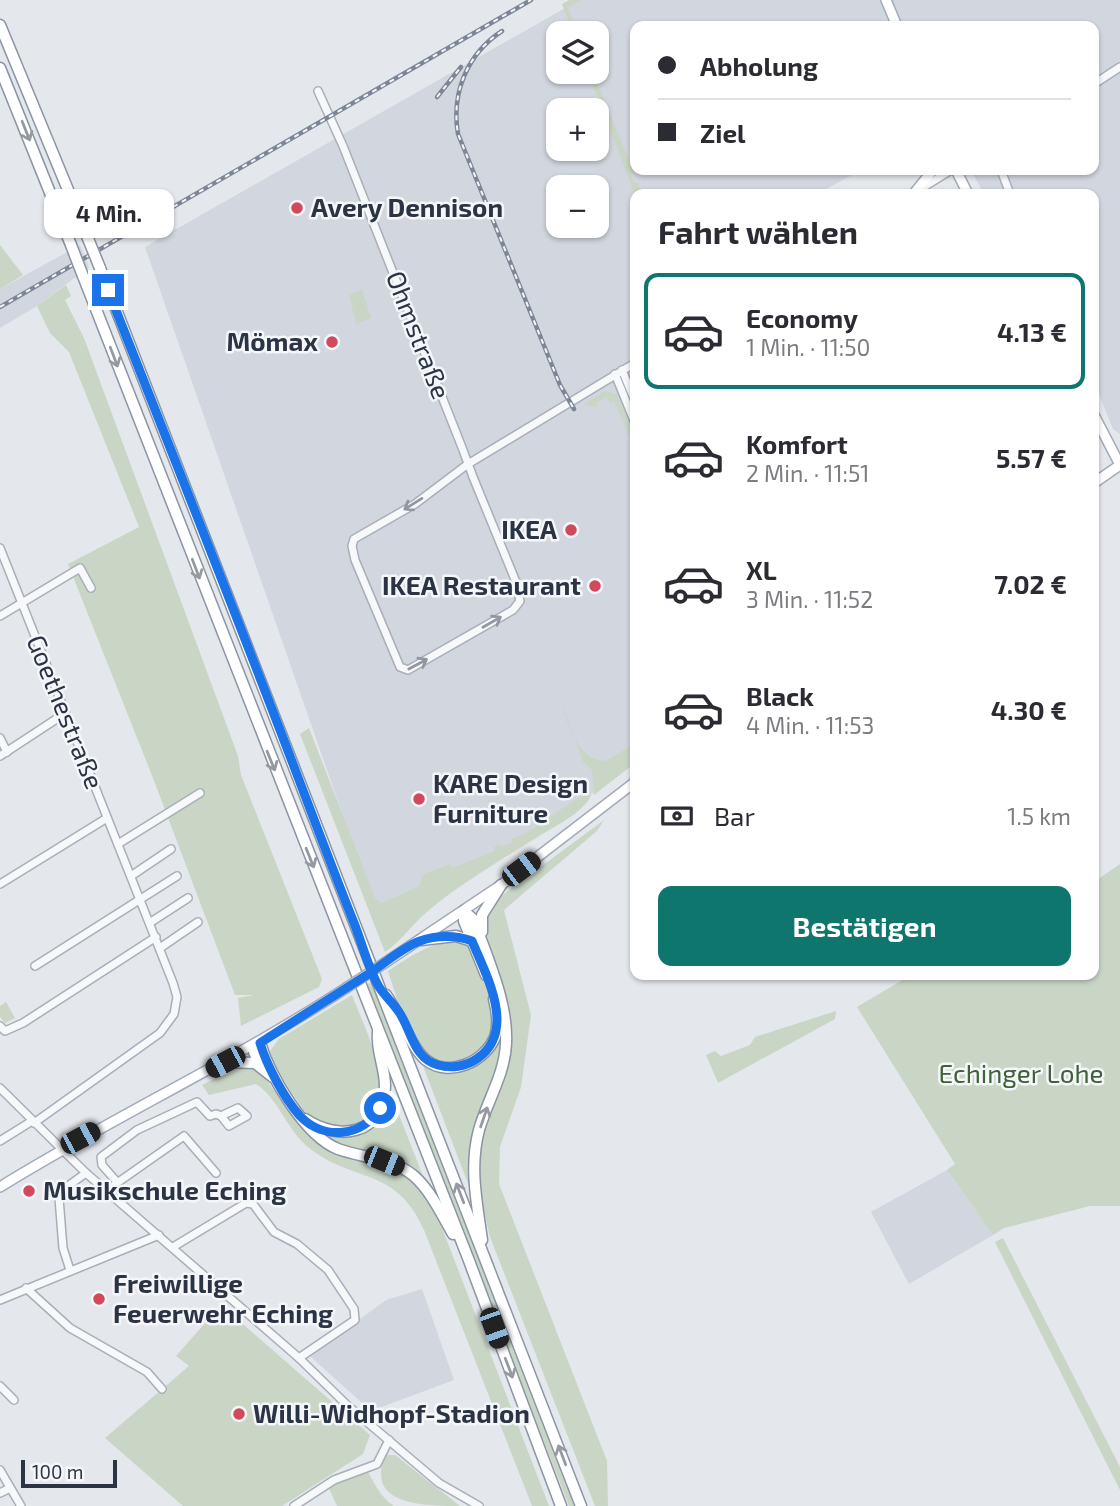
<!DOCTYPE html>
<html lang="de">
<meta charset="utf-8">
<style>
:root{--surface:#fff;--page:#f2f2f3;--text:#2b2b33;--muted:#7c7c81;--line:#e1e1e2;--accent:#0f766e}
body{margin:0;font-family:"Exo 2",sans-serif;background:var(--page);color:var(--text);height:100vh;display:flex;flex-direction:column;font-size:26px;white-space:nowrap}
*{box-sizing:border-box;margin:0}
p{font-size:23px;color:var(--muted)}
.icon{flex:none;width:38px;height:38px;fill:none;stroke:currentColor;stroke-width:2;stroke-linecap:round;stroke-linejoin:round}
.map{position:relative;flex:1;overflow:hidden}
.drawer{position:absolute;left:630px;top:189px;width:469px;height:791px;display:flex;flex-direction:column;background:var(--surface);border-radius:14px;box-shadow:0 2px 5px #0004}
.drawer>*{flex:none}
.hud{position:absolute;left:630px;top:21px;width:469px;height:154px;border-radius:14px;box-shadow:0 2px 5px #0004;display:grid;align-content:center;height:154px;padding:0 28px;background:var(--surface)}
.fabs{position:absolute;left:546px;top:21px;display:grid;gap:14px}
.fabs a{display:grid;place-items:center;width:63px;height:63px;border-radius:14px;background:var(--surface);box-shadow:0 2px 5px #0004;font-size:35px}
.scale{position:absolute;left:21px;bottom:18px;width:96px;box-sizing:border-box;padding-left:7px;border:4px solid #2b3445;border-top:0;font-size:19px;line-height:24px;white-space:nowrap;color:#2b3445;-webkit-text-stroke:5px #f4f6f9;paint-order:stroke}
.end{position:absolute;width:32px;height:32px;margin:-16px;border:9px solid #1a73e8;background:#fff;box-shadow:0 0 0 4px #fff}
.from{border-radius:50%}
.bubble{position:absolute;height:49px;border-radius:14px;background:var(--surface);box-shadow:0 2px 5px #0004;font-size:23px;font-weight:700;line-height:49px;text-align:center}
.car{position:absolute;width:21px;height:42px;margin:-21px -10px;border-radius:9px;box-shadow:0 0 5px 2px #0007;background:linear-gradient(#222 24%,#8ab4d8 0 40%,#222 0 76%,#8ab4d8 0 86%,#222 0)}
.hud b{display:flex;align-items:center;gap:24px;height:66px;font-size:26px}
.hud b+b{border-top:2px solid var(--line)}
.hud i{width:18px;height:18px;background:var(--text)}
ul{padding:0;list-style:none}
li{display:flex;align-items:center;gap:21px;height:116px;margin:0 14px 10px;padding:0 14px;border:4px solid transparent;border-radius:14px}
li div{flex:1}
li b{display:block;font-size:26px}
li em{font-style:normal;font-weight:700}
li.on{border-color:var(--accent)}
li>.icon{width:63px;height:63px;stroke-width:1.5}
h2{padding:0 28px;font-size:32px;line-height:84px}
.pay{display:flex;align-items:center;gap:18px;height:77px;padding:0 28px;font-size:26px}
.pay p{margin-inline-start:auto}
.primary-button{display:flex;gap:14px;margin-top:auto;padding:14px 28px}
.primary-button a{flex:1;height:80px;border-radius:14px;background:var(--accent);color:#fff;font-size:28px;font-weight:700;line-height:80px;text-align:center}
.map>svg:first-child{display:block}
</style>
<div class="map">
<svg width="1120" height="1506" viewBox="0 0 1120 1506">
<rect width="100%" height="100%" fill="#e4e7ec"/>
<!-- built -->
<g fill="#d2d6de" fill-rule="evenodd">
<path d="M579,0h541v434l-7,-5 -19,-47v-188h-110l-13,-24h123v-144h-459v144h226l-44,24h-182v564l-52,43 -61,40 -141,62 -6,-4 -23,-57 -207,-595zM558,33h39v39h-39zM558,110h39v39h-39zM558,187h39v39h-39z"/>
<path d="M80,245l9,22 -52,39 -37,22v-39z"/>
<path d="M947,1170l46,65 -84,49 -38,-72z"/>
<path d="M422,1289l32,91 -83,31 -61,-55 76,-56z"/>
</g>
<!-- green -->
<g fill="#c9d6c5">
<path d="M569,0h12l-13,8 10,25h-5l-11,-29z"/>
<path d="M588,72h5l41,101 -3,1 3,9 3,-1 6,12 -8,1z"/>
<path d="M0,245l23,30 -23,14z"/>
<path d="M66,285l5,11 -6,4 19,38 154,418 3,19 81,204 -3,8 -78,39 -3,-28 16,-3h-19l-82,-217 -85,-214 71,-37 -70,-175 -19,-19 -13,-27z"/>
<path d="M362,290l9,28 -15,6 -7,-29z"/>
<path d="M604,391l13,3 15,36 -15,-39 3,3 15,42 -6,-1 -15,-34 -4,2 -3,-6 -10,5 -1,5 -13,-2z"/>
<path d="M556,688c10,25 17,72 49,73l30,-17v19l-41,32 -2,-25 -9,-8z"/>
<path d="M309,728l66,170 6,5 38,-17 5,-12 26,-10 2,4 43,-17 -1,-4 5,-3 1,3 12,-4 -1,-4c31,-10 49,-34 78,-46l2,3c-9,18 -38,31 -55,42 -36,23 -75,45 -108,73 -16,13 -26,30 -43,41l-85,-218z"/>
<path d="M604,820l-7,11 -93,79 27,105 -10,72 -21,60 -1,37 108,277 1,45h-13l-105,-269 -13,-54 4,-45 28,-84 -25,-135 8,-15 12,-10z"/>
<path d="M1120,864v342h-30l-86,22 -11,7 -46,-65 8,-6 -98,-157 54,-32h183v-93z"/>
<path d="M457,939c5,2 11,4 13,8 13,18 31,73 20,93 -16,30 -58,30 -75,2 -13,-20 -19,-48 -27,-71 21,-14 42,-28 69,-32z"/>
<path d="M371,982l203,524h-5l-202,-521z"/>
<path d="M352,995c12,32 52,107 7,129 -7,4 -18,3 -26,4l-29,-17 -31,-47 -3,-13 9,-12z"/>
<path d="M6,1002l9,16 -10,5 -5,-6v-11z"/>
<path d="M836,1011l-1,8 -117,64 -12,-28 9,-4 6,5 29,-11 5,-8z"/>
<path d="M500,1023l3,21 -34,142 -49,-128 5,4 48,3z"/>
<path d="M240,1066l16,4 7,6c13,14 31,46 45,55 55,34 98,22 131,89l110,286h-17l-108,-276c-29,-65 -71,-46 -116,-83 -21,-17 -30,-49 -52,-63l-47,11 -7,-10z"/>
<path d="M389,1089l37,95 -6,-7 -87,-34 -9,-8 19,2 16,-3z"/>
<path d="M1003,1238l117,229v23l-125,-248z"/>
<path d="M221,1305l149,130 -7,19 -81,52h-99l-78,-68 84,-72 -13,-10z"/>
<path d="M385,1455h10l65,51c-26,0 -70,0 -78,-24 -2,-10 -1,-18 3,-27z"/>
<path d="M367,1470c7,13 14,28 27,36h-57l-9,-20z"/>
</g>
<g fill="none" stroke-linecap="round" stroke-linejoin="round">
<!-- minor casing -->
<g stroke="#a9aeb7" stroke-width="10">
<g id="minor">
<path d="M1094,84l26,-17"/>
<path d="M318,91l25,55 120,304c3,9 7,18 10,27l43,105 4,19 -7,9 -105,60 -8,-3 -45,-107 -3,-14 2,-7 61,-35 53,-40 167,-101"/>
<path d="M1001,170l9,24"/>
<path d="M919,190l32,-20"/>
<path d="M622,370l13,31"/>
<path d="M615,374l20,49"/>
<path d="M1094,456v9"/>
<path d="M0,548l173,435 4,14 -3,17 -14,19 -126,90"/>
<path d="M0,616l80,-48 11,20"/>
<path d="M0,738l7,14"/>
<path d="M0,756l64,-42"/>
<path d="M118,844l82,-51"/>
<path d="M131,876l40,-27"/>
<path d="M0,884l107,-66"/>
<path d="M151,922l37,-24"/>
<path d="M160,948l38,-26"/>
<path d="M35,966l142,-90"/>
<path d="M0,1026l5,5 18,-8 133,-86"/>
<path d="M0,1088l86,85 213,185 48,47 92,78 40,23"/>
<path d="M0,1141l32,-20"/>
<path d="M117,1182l-15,-17 -1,-8 36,-27 60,-28 13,14 6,-2 5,2 17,-8 9,8 -18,10 -8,-10"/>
<path d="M107,1190l77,-54 32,37"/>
<path d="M173,1247l73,-44 7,1 21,28 23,12 31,26 26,39 1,11 -56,38"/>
<path d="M70,1270l-7,-22 -4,-50 2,-7 25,-18"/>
<path d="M26,1288l44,40 77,44 15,17"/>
<path d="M0,1300l159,-65"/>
<path d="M0,1386l14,14"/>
<path d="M0,1470l21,36"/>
<path d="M0,1493l10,-5"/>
<path d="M294,1506l40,-26 43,-16 12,-24"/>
</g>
</g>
<!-- major casing -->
<g stroke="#a3abb8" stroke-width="12">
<g id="major">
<path d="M886,0l11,26"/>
<path d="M956,170l12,24"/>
<path d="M915,192l18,-22"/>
<path d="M1094,415l26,50"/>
<path d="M1094,483l26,-18"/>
<path d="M386,962l115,-77 134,-103"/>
<path d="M0,1187c113,-70 234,-126 346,-199"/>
</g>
</g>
<!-- highway casing -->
<g stroke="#8b94a3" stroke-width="13">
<g id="highway">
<path d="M0,25l87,211"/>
<path d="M0,68l71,177"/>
<path d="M100,268l481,1238"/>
<path d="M83,276l385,982 93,248"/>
<path d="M464,911l10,9c13,38 34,82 32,123 -1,31 -19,58 -27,87 -10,37 -2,73 3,110"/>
<path d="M464,911v10l22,54"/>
<path d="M482,932v-17l19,-30"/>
<path d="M421,940l35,-4 16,5"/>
<path d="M386,995c14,19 25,53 40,65 23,18 59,2 69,-23 4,-12 2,-26 -1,-38"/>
<path d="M260,1043c10,33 45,93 78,106 25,9 55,9 76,27 17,15 28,39 39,58"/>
<path d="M255,1046l-1,6 6,14"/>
<path d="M225,1062l30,1 18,14"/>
<path d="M305,1119c34,23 79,16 80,-33 0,-19 -9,-35 -7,-54"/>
</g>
</g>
<!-- minor -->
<use href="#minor" stroke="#f7f8fa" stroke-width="7"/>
<!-- major -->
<use href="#major" stroke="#fff" stroke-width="9"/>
<!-- highway -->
<use href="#highway" stroke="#fff" stroke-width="10"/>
<!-- rail casing -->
<g stroke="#7d8696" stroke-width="4.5">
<g id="rail">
<path d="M502,31c-35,23 -51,62 -44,103l102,251 14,24"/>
<path d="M437,97l24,-30"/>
<path d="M0,307l531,-307"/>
</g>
</g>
<!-- rail -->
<use href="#rail" stroke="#f4f6f9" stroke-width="2" stroke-dasharray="5" stroke-linecap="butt"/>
<!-- major-bridge casing -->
<g stroke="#a3abb8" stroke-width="12" stroke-linecap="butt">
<path id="major-bridge" d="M346,988l40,-26"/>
</g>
<!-- highway-bridge casing -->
<g stroke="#8b94a3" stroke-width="13" stroke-linecap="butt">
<g id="highway-bridge">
<path d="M87,236l13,32"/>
<path d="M71,245l12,31"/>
</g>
</g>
<!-- major-bridge -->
<use href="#major-bridge" stroke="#fff" stroke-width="9"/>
<!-- highway-bridge -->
<use href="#highway-bridge" stroke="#fff" stroke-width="10"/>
</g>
<!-- one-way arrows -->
<defs><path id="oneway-shaft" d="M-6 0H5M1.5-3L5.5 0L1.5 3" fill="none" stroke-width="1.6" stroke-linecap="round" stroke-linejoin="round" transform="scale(1.75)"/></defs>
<g stroke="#959aa2">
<use href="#oneway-shaft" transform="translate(26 131) rotate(68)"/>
<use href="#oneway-shaft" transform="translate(114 357) rotate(69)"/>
<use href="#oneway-shaft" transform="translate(196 569) rotate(69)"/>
<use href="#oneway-shaft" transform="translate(271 761) rotate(68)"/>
<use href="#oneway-shaft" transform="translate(310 858) rotate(68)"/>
<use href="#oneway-shaft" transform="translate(484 1117) rotate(-71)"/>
<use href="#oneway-shaft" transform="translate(460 1193) rotate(-111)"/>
<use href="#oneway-shaft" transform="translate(509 1368) rotate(69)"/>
<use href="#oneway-shaft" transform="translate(562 1455) rotate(-111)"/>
</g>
<g stroke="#9196a0">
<use href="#oneway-shaft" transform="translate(413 504) rotate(148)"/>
<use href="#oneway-shaft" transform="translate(492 622) rotate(-30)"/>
<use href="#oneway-shaft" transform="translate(418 664) rotate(-28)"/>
</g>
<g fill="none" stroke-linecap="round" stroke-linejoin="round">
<!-- route -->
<path stroke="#1a73e8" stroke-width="9" d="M108,290c62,158 125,316 185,474 20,53 40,106 61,159 8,20 14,45 25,64 6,9 14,16 20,25 13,19 14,46 39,53 14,4 29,1 40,-7 39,-28 8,-83 -6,-117 -16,-6 -36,-6 -52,0 -17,6 -35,22 -50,32 -36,23 -73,46 -110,70 7,23 24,55 40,73 24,25 63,21 80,-8"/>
</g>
<!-- markers -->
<g fill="#d1495b" stroke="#f4f6f9" stroke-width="2.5">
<circle cx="297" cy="208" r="7"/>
<circle cx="332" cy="342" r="7"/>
<circle cx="571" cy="530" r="7"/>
<circle cx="595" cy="586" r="7"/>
<circle cx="419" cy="799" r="7"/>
<circle cx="29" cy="1191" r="7"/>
<circle cx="99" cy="1299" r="7"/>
<circle cx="239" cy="1414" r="7"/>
</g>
<g text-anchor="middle" stroke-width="5" stroke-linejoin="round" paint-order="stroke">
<!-- poi labels -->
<g font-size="26" font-weight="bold" fill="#2b3445" stroke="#f4f6f9" text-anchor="start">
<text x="311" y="217">Avery Dennison</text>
<text x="318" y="351" text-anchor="end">Mömax</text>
<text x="557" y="539" text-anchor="end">IKEA</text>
<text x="581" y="595" text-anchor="end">IKEA Restaurant</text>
<text x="433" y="793">KARE Design<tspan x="433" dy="30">Furniture</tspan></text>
<text x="43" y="1200">Musikschule Eching</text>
<text x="113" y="1293">Freiwillige<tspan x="113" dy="30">Feuerwehr Eching</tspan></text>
<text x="253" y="1423">Willi-Widhopf-Stadion</text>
</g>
<!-- street labels -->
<g font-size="26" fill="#2b3445" stroke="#f4f6f9">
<text transform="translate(418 335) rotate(69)" y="9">Ohmstraße</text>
<text transform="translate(65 712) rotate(68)" y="9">Goethestraße</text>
</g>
<!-- park labels -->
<g font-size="26" fill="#3f6138" stroke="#f4f6f9">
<text x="1021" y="1083">Echinger Lohe</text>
</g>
</g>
</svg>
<div class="fabs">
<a><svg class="icon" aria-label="layers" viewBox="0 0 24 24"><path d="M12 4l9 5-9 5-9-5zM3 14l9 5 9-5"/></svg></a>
<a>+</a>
<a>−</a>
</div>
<div class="scale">100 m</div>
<i class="end from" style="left:380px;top:1108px"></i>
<i class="end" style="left:108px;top:290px"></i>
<div class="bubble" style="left:44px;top:189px;width:130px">4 Min.</div>
<i class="car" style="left:521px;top:869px;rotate:53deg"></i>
<i class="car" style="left:225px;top:1062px;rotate:242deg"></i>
<i class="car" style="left:80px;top:1138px;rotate:62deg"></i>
<i class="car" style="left:384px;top:1161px;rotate:112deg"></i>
<i class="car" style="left:494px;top:1328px;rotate:160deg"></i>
<div class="hud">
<b><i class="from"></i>Abholung</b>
<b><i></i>Ziel</b>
</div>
<section class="drawer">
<h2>Fahrt wählen</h2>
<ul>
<li class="on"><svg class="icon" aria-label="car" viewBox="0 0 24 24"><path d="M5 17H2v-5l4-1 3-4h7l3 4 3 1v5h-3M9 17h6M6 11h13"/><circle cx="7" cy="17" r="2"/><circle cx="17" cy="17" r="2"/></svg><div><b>Economy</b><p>1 Min. · 11:50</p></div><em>4.13 €</em></li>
<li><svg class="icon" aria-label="car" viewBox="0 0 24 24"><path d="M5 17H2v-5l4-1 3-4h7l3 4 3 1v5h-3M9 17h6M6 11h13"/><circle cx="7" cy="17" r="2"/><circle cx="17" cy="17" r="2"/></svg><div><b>Komfort</b><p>2 Min. · 11:51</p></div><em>5.57 €</em></li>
<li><svg class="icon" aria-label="car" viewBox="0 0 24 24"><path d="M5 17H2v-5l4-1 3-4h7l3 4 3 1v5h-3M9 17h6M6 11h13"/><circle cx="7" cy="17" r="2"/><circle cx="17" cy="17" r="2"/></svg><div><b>XL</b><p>3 Min. · 11:52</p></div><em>7.02 €</em></li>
<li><svg class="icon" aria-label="car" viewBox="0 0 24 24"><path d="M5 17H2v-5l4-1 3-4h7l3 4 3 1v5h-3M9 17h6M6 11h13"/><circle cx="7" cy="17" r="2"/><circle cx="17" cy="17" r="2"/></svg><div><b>Black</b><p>4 Min. · 11:53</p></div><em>4.30 €</em></li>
</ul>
<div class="pay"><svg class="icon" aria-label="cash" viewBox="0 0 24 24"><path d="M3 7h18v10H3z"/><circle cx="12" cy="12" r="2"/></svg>Bar<p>1.5 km</p></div>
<div class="primary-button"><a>Bestätigen</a></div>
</section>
</div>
